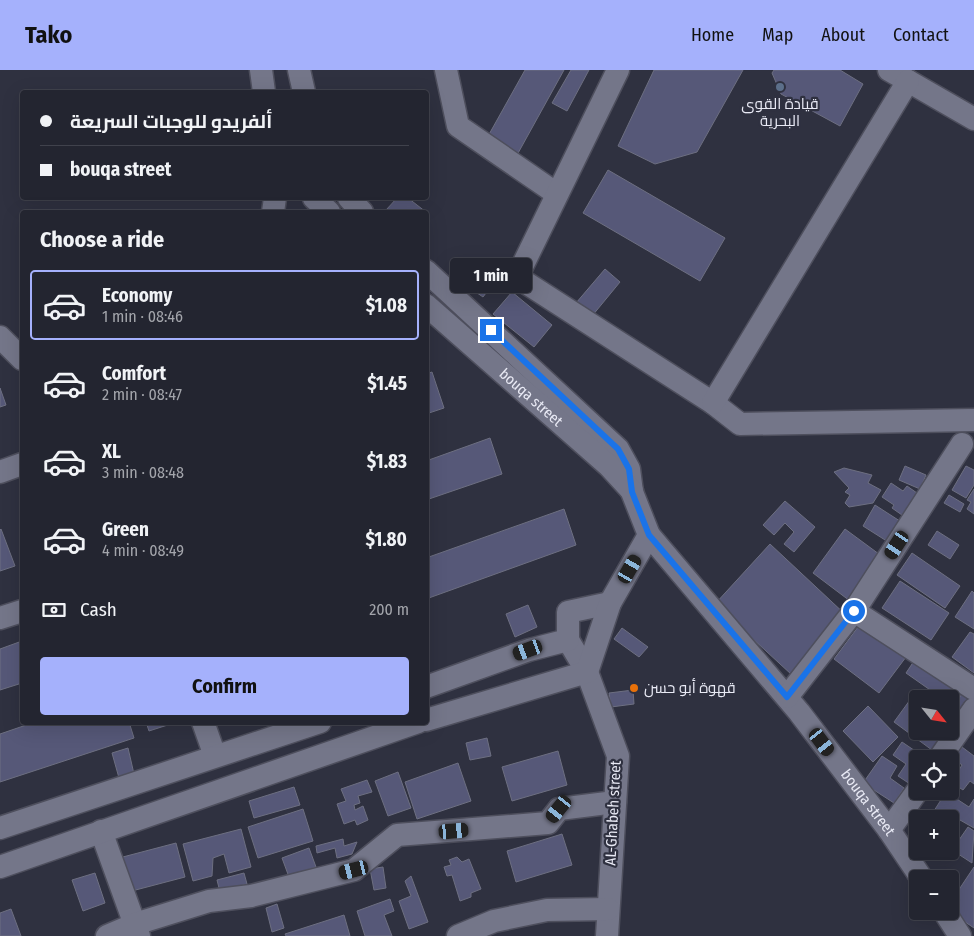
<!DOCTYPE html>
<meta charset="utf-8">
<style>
:root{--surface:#232530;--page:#2b2d38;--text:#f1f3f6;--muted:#a3a5ab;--line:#40424c;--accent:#a5b1fc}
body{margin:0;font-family:"Fira Sans Condensed",Cairo,sans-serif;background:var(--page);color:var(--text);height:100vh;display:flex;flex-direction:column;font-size:19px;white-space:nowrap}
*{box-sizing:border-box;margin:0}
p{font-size:16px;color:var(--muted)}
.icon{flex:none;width:28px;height:28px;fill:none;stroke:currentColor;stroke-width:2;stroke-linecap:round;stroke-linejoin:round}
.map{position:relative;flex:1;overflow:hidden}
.sheet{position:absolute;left:20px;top:140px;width:409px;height:515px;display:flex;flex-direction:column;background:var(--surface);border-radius:5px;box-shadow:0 5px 20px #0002,0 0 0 1px var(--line)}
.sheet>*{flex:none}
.banner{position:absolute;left:20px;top:20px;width:409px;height:110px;border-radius:5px;box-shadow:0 5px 20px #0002,0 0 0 1px var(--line);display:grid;align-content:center;height:110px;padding:0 20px;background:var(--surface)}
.needle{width:32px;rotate:120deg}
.buttons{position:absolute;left:909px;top:620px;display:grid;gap:10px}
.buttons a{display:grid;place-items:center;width:50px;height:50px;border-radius:5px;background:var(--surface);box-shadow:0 5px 20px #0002,0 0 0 1px var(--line);font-size:25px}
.end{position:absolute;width:22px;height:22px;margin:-11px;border:6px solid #1a73e8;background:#fff;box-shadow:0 0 0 2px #fff}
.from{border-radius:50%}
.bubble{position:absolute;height:35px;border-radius:5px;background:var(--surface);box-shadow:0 5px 20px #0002,0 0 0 1px var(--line);font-size:16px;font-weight:700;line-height:35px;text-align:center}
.car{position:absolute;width:15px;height:30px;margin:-15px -8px;border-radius:6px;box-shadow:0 0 4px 1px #0007;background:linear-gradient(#222 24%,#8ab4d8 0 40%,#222 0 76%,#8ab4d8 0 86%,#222 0)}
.banner b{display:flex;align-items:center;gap:18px;height:48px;font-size:19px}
.banner b+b{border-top:1px solid var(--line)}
.banner i{width:12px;height:12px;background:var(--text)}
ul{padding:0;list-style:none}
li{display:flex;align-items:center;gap:15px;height:70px;margin:0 10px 8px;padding:0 10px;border:2px solid transparent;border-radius:5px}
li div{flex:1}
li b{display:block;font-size:19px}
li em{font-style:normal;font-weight:700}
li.selected{border-color:var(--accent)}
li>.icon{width:45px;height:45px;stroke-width:1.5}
h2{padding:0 20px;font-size:22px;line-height:60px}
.pay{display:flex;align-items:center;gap:12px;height:55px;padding:0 20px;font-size:19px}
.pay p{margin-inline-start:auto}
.cta{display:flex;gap:10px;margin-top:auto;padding:10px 20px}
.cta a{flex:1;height:58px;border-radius:5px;background:var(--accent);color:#111;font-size:20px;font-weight:700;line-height:58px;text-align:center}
header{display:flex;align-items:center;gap:30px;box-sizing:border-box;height:70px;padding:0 25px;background:var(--accent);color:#111}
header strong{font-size:24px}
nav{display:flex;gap:28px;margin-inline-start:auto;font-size:18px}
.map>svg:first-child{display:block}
</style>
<header>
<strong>Tako</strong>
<nav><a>Home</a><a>Map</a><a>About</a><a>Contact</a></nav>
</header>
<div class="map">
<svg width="974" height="866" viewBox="0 0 974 866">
<rect width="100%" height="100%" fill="#2f3140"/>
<!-- building -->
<g fill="#565878" stroke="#6d6f81">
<path d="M525,0h39l-47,85 -30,-17z"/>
<path d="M571,0h18l-22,41 -15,-8z"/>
<path d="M654,0h89l-46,82 -42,12 -37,-18z"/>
<path d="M774,0h66l23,14 -23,42 -59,-32 -9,-21z"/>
<path d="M608,100l117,68 -25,43 -117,-68z"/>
<path d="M397,128h11l18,14h-38l-2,-2z"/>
<path d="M464,194l28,21 -9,12 -29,-20z"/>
<path d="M605,199l15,13 -28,34 -16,-13z"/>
<path d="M512,222l40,33 -18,22 -41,-33z"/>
<path d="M432,302l12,36 -18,6v-40z"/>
<path d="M0,318l6,17 -6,2z"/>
<path d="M490,368l12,36 -76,26v-39z"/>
<path d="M905,396l21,9 -6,14 -21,-9z"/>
<path d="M966,396l8,4v15l-8,13 -14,-8z"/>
<path d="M844,398l28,7 -4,8 13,7 -8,13 -24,4 -4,-4 5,-8 -5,-3 4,-4 -15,-16z"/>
<path d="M891,413l12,8 4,-5 17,12 -15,22 -17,-12 2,-3 -12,-8z"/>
<path d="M974,419v25l-7,-5 4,-7 -4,-2z"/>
<path d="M949,425l15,9 -4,8 -16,-9z"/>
<path d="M785,431l30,26 -21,25 -10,-8 10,-12 -9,-9 -11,12 -11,-10z"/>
<path d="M875,435l31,20 -13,20 -30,-19z"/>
<path d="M564,439l12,36 -150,54v-41z"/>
<path d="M1,459l14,37 -15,5v-41z"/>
<path d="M845,459l38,28 -33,44 -37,-28z"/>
<path d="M937,461l22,14 -9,14 -22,-14z"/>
<path d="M770,474l77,72 -55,59 -77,-71z"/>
<path d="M912,483l48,33 -15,22 -48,-33z"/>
<path d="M900,511l49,32 -18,27 -49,-32z"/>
<path d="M972,521l2,2v36l-19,-12z"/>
<path d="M528,535l9,22 -22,10 -9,-23z"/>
<path d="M864,549l45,34 -30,40 -45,-34z"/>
<path d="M622,558l26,19 -9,10 -25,-18z"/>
<path d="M970,562l4,2v39l-22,-16z"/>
<path d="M22,571v42l-22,7v-41z"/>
<path d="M918,585l45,31 -12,18 -1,-5h-7l-37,-26z"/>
<path d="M633,620l1,14 -23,3 -2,-14z"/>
<path d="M963,622l10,7 -10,16 -10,-7z"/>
<path d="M915,623l9,6h-6v32h32v-13l8,5 -22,30 -42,-31z"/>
<path d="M868,636l30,31 -25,25 -30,-31z"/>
<path d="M35,652h94l5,16 -134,44v-48z"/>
<path d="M146,652h31l-28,9z"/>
<path d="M487,668l4,18 -21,4 -4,-17z"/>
<path d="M902,672l25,17h-9v15l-8,10 -12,-8 8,-12 -13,-9z"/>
<path d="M962,677l12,9v28l-4,-3 -7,9 -12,-8 11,-17 -8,-6z"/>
<path d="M128,678l6,26 -15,4 -7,-25z"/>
<path d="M558,681l9,34 -55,16 -10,-34z"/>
<path d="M882,686l15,10 -7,12 14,10 -10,15 -31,-20z"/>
<path d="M458,693l13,38 -54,18 -12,-37z"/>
<path d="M398,702l13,36 -23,8 -13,-35z"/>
<path d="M367,710l5,12 -14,4 2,7 -6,2 1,5 8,-4 5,14 -11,5 -2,-5 -11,4 -7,-20 9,-3 -5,-12z"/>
<path d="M294,717l6,18 -46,13 -5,-17z"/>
<path d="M946,722l23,15 5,-8v29l-21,-12 -3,5v-2h-11l-7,-5z"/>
<path d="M303,739l10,32 -55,17 -10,-31z"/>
<path d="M968,757l6,4 -2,32 -20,-13z"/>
<path d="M241,759l10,38 -22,6 -5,-19 -11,4 -1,18 -19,5 -10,-37z"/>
<path d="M562,764l10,31 -56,17 -9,-31z"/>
<path d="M343,769l1,7 13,-4 -5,12 -15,4 -2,-10 -18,5 -1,-7z"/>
<path d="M176,773l9,34 -57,15 -9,-34z"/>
<path d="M309,778l7,19 -27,10 -7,-19z"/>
<path d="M457,787l5,5 7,-3 12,30 -10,4v4l-11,4 -8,-26 -5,1 -3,-9 7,-2 -2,-5z"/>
<path d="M383,797l3,21 -12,2 -4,-21z"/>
<path d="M974,797v61l-25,-17 1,-8z"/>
<path d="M95,803l10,30 -22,8 -11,-31z"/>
<path d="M244,803l3,11 -27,8 -3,-12z"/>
<path d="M411,806l17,46 -19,7 -10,-28 12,-5 -6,-15z"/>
<path d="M390,829l4,12 -10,4 8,21h-27l-8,-25z"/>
<path d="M277,834l7,24 -12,4 -6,-24z"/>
<path d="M11,839l10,27h-21v-23z"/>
<path d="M344,845l6,21h-64l-1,-2z"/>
</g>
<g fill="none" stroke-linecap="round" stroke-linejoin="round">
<!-- minor casing -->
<g stroke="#4e4f5d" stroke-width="25">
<g id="minor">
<path d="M261,0l3,22"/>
<path d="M299,0l5,22"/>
<path d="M446,0l12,56 99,68"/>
<path d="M618,0l-101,207 196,126 27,21 234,-4"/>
<path d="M889,0l85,49"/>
<path d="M314,128l15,14"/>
<path d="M349,128l13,14"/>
<path d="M273,142l2,-14"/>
<path id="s1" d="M426,201l192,178 11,20 3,23 17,43 150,177 90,118 33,49"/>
<path id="s2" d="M426,235l183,161 23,25"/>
<path d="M0,267l22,22"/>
<path d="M713,333l195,-322"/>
<path d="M0,402l22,-8"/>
<path d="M854,541l120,78"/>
<path d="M0,548l22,-7"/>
<path d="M568,570l19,32 31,84 -11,180"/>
<path d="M426,617l103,-37 39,-10v-28l42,-9"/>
<path d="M787,627l67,-86 108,-167"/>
<path d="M426,650l161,-48 23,-69 39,-68"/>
<path d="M203,652l12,34"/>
<path d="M939,689l35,-50"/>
<path d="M0,758l320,-106"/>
<path d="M889,760l29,-40"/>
<path d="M101,761l38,105"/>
<path d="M0,797l418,-145"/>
<path d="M944,841l16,25"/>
<path d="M107,866l28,-12 74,-23 42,-5 103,-26 43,-35 151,-12 11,-14 56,-7"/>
<path d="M458,866l36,-15 53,-11 61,-1"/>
</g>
</g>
<!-- minor -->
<use href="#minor" stroke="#747689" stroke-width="22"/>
</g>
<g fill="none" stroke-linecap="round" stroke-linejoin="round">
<!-- route -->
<path stroke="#1a73e8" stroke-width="6" d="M491,260l127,119 11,20 3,23 17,43 138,162 67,-86"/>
</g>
<!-- markers -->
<circle fill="#5c6f8a" stroke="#2f3140" stroke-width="2" cx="780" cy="17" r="5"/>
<circle fill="#e8710a" stroke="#2f3140" stroke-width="2" cx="634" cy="618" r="5"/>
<g text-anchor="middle" stroke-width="4.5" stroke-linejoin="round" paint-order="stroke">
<!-- poi labels -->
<g font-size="15" fill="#e9eaf5" stroke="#2f3140">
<text x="780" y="39">قيادة القوى<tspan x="780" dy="17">البحرية</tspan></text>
<text x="644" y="623" text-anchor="start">قهوة أبو حسن</text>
</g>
<!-- street labels -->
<g font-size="15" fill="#e9eaf5" stroke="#2f3140">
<text dy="5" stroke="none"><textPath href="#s2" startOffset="140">bouqa street</textPath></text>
<text dy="5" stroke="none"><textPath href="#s1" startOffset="700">bouqa street</textPath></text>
<text transform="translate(613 743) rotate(-87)" y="5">AL-Ghabeh street</text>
</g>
</g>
</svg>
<div class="buttons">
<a><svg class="needle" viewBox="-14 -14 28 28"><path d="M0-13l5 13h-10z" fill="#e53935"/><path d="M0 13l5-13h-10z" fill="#a3a5ab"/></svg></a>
<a><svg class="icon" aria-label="locate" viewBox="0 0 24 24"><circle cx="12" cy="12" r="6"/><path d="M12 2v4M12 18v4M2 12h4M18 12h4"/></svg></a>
<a>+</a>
<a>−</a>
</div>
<i class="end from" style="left:854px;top:541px"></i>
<i class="end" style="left:491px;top:260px"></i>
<div class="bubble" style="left:450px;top:188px;width:82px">1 min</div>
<i class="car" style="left:897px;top:475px;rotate:213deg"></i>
<i class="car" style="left:630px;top:499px;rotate:30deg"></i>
<i class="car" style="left:528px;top:580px;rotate:250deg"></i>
<i class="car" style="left:822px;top:672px;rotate:143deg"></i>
<i class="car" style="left:559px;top:739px;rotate:219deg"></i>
<i class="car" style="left:454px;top:761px;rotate:85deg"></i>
<i class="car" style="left:354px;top:800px;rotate:256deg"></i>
<div class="banner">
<b><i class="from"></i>ألفريدو للوجبات السريعة</b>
<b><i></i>bouqa street</b>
</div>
<section class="sheet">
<h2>Choose a ride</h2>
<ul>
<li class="selected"><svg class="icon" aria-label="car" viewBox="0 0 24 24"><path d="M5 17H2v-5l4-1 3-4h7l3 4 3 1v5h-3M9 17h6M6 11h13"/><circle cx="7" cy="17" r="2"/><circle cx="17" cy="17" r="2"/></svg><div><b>Economy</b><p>1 min · 08:46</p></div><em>$1.08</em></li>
<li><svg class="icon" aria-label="car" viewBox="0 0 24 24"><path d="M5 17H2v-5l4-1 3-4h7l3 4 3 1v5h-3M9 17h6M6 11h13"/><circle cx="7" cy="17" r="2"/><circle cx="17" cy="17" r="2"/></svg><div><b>Comfort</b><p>2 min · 08:47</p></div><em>$1.45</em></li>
<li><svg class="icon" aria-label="car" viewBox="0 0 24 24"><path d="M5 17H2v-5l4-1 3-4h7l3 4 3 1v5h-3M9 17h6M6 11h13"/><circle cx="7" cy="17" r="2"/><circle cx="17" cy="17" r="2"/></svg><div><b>XL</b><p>3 min · 08:48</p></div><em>$1.83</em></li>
<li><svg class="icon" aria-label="car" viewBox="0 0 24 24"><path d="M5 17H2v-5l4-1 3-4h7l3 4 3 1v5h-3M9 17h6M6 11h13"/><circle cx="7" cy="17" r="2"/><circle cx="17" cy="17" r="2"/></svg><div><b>Green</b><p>4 min · 08:49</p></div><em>$1.80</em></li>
</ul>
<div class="pay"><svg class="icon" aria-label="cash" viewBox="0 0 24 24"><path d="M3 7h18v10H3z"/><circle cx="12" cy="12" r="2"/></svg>Cash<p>200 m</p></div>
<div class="cta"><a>Confirm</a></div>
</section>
</div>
